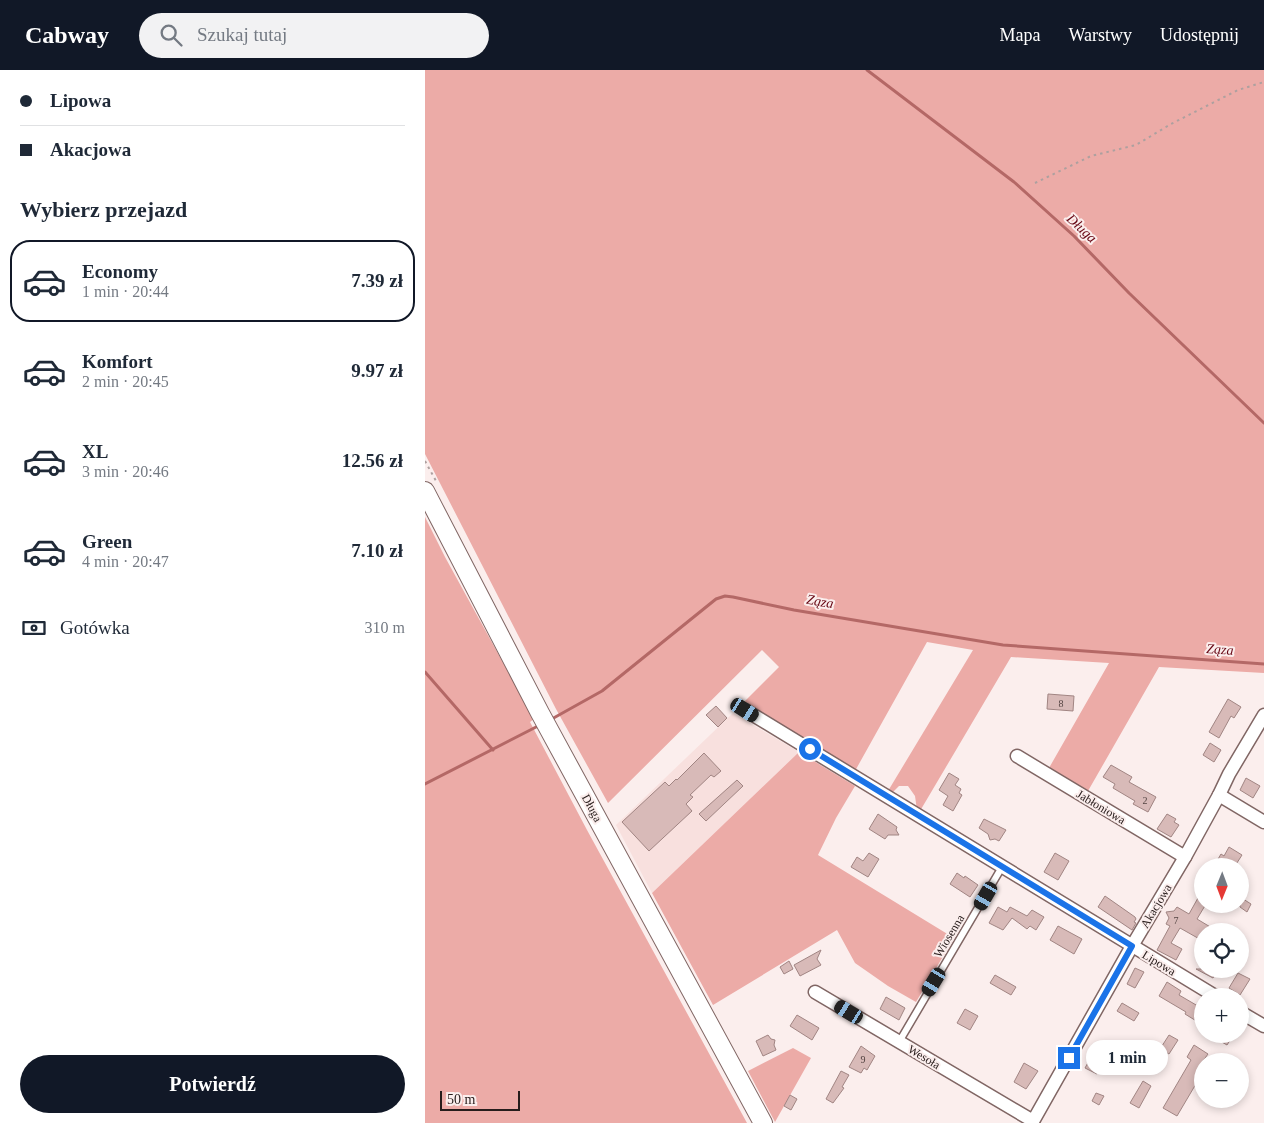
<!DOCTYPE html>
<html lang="pl">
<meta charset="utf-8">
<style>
:root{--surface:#fff;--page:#f2f2f3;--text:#1f2937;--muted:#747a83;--line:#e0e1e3;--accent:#111827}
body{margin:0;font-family:"Times New Roman",serif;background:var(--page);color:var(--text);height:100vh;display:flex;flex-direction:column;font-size:19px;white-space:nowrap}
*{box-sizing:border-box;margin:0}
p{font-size:16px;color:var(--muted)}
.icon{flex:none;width:28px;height:28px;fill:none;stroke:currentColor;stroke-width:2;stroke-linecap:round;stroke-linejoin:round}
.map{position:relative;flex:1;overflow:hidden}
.details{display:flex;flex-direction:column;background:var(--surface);width:425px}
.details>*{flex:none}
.banner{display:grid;align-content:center;height:110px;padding:0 20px;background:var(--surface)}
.needle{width:32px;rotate:181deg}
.buttons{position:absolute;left:769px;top:788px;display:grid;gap:10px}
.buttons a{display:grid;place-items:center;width:55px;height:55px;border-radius:50%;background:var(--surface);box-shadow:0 2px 8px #0003;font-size:25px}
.scale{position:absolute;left:15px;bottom:12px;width:80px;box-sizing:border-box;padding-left:5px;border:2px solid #271c1b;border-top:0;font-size:14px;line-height:18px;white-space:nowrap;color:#271c1b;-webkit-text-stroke:4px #fbeeed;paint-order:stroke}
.end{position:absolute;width:22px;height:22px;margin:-11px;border:6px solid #1a73e8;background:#fff;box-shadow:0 0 0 2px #fff}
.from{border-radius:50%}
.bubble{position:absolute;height:35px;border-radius:18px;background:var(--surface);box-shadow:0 2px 8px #0003;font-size:16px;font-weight:700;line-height:35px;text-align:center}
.car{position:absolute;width:15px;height:30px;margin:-15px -8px;border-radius:6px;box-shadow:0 0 4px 1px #0007;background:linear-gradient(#222 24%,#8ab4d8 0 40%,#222 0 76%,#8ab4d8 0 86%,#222 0)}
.banner b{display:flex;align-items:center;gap:18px;height:48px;font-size:19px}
.banner b+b{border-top:1px solid var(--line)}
.banner i{width:12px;height:12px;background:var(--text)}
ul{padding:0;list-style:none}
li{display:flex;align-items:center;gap:15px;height:82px;margin:0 10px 8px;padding:0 10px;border:2px solid transparent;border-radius:20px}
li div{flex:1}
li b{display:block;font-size:19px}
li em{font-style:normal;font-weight:700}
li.active{border-color:var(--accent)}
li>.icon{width:45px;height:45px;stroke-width:1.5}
h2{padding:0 20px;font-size:22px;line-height:60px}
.pay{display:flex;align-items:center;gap:12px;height:55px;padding:0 20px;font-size:19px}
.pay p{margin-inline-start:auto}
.primary-button{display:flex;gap:10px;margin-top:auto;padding:10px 20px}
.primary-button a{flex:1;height:58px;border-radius:30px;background:var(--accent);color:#fff;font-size:20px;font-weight:700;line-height:58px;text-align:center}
header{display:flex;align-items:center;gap:30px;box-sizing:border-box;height:70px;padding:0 25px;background:var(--accent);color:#fff}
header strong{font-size:24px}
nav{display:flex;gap:28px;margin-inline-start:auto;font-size:18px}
.search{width:350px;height:45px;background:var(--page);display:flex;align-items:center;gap:12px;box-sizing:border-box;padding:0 18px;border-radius:28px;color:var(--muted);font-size:19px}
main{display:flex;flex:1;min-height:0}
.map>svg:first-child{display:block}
</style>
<header>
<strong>Cabway</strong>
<div class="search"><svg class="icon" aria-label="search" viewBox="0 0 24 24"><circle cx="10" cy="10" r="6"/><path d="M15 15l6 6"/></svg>Szukaj tutaj</div>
<nav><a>Mapa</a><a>Warstwy</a><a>Udostępnij</a></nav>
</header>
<main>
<section class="details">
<div class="banner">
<b><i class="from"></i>Lipowa</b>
<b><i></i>Akacjowa</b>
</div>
<h2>Wybierz przejazd</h2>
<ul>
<li class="active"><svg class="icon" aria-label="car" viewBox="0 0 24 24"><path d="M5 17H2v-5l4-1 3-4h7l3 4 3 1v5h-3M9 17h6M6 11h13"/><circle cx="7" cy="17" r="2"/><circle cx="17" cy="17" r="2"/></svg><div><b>Economy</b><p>1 min · 20:44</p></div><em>7.39 zł</em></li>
<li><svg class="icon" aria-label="car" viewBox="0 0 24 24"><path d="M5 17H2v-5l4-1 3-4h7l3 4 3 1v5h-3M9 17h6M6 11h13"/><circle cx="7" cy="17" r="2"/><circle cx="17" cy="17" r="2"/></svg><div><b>Komfort</b><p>2 min · 20:45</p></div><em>9.97 zł</em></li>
<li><svg class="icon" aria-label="car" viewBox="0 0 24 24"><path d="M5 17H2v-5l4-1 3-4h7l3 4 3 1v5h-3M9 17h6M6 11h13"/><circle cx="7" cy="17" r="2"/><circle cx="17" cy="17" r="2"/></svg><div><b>XL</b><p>3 min · 20:46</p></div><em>12.56 zł</em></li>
<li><svg class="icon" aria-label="car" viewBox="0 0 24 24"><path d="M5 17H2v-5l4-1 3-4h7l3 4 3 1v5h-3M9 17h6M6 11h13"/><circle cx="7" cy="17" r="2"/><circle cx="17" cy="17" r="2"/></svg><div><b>Green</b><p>4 min · 20:47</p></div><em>7.10 zł</em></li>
</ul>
<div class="pay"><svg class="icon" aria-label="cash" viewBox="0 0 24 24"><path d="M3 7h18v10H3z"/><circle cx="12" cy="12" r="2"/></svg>Gotówka<p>310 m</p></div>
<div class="primary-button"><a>Potwierdź</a></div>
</section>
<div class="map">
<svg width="839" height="1053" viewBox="0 0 839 1053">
<rect width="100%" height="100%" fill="#fbeeed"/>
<!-- built -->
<path fill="#f8e0de" d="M308,643l66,39 -147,141 -36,-68z"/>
<!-- green -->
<g fill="#ecaba7">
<path d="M0,0h839v603l-105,-6 -71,124 -39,-23 60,-105 -98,-6 -91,154 -3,-1 -2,-14 -7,-10h-9l-8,8 -3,-3 85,-141 -46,-8 -72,129 -112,-68 36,-36 -17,-17 -154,153 -52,-94 -131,-255z"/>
<path d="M0,447l20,40 89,162 -4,3 57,108 160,293h-322z"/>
<path d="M374,682l56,34 -19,32 -18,37 136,83 -38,64 -28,-16 -33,-23 -18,-33 -124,75 -61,-112z"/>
<path d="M368,978l18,10 -36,64 -27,-51z"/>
</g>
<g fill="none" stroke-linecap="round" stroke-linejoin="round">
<!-- stream -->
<g stroke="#b46866" stroke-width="3">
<path d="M442,0l147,112 60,54 55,57 135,130"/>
<path d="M0,602l68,78"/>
<path d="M125,650l52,-29 114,-92 9,-3 8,1 61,13 209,35 261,19"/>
<path d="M0,714l115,-59"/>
</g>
</g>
<!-- building -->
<g fill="#d8bab8" stroke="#a18583">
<path d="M623,624l26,2 -1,15 -26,-2z"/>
<path d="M803,629l13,8 -7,11 -3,-2 -12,22 -10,-6z"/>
<path d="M291,636l11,12 -9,9 -12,-12z"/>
<path d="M785,673l11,7 -7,12 -11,-7z"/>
<path d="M279,683l17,18 -7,6 -3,-2 -21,20 3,2 -7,7 6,7 -43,40 -27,-29 43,-40 4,4 7,-7 1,1z"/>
<path d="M686,695l21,12 -3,5 27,15 -8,15 -15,-8 2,-3 -22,-13 2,-4 -12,-7z"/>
<path d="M524,703l10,6 -4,6 6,4 -2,4 3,2 -9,16 -10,-6 5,-9 -9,-6z"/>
<path d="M821,708l14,8 -7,12 -13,-8z"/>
<path d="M312,710l6,6 -37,35 -7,-7z"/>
<path d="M453,744l19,13 -1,3 3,5h-11l-3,4 -16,-10z"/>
<path d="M742,744l9,5 -2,3 5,3 -8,12 -14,-8z"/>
<path d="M559,749l22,11 -7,11 -4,-2 -5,1 -2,-6 -9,-6z"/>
<path d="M804,777l13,8 -7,11h-21l7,-12 3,2z"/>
<path d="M444,783l10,6 -11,18 -17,-10 6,-10 6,4z"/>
<path d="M630,783l14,8 -11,19 -14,-8z"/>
<path d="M532,803l7,5 1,-2 13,9 -8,12 -20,-13z"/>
<path d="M778,819v15h3l-9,15 20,12h-14v10l-23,-13 -9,15 11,6 -6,11 -19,-10 13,-24 -4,-2 3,-6 -3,-6 8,-1 3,-4 12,7z"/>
<path d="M680,826l30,21 1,2 -2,3 2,1 -4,7 -34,-23z"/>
<path d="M815,827l11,7 -4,8 -7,-5z"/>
<path d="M573,837l9,5 3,-5 17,9 5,-6 12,7 -8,13 -6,-4 -3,3 -15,-11 -9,12 -14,-7z"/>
<path d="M633,856l24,13 -8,15 -24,-14z"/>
<path d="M396,880l-4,9 4,6 -21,11 -6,-11z"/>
<path d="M364,891l4,8 -9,5 -4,-7z"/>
<path d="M710,898l9,4 -9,16 -8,-4z"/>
<path d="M771,899h22l-5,9z"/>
<path d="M813,903l12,6 -10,16 -11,-7z"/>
<path d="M570,905l21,12 -5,8 -21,-12z"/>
<path d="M742,912l14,9 -2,4 24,14v6l-5,7 -13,-8 1,-2 -27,-16z"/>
<path d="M461,927l19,11 -6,12 -19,-11z"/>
<path d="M697,933l17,10 -5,8 -17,-10z"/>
<path d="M540,939l13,7 -8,14 -13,-7z"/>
<path d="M372,945l22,13 -7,12 -22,-14z"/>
<path d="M783,964h26l-7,11z"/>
<path d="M343,965l3,4 4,1 -1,5 2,5 -13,6 -7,-15z"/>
<path d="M744,965l9,5 -9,14 -9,-5z"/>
<path d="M769,975l14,9 -5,7v11l-26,44 -14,-8 28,-48 -4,-3z"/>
<path d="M436,976l14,10 -8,14 -3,-2 -3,5 -12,-6z"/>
<path d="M670,980l12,7 -10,17 -12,-6z"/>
<path d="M599,993l14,8 -12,18 -12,-7z"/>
<path d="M416,1001l8,4 -7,12 2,1 -11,15 -7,-4z"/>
<path d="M718,1011l8,5 -12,22 -9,-5z"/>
<path d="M671,1023l8,3 -5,9 -7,-4z"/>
<path d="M365,1025l7,4 -6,11 -7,-4z"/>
</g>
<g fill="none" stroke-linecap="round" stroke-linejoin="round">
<!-- lane casing -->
<g stroke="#806664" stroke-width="9">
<path id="lane" d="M474,972l103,-175"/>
</g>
<!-- street casing -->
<g stroke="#806664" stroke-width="15">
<g id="street">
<path d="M320,640l470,286"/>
<path d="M592,686l168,101"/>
<path d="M794,725l45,27"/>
<path d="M390,922l218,129"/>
<path d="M815,942l24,14"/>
<path d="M607,1053l100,-177 53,-89 34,-62 10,-21 35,-59"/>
</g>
</g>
<!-- secondary casing -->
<g stroke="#806664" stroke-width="20">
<path id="secondary" d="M0,421l115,222 223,410"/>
</g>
<!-- path -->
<g stroke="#ada09f" stroke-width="2" stroke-dasharray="2.5 4" stroke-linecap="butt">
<path d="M610,113l56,-27 45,-11 35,-21 67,-34 26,-8"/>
<path d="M0,391l11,20"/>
</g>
<!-- lane -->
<use href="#lane" stroke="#fff" stroke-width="6"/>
<!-- street -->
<use href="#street" stroke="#fff" stroke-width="12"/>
<!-- secondary -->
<use href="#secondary" stroke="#fff" stroke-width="18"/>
</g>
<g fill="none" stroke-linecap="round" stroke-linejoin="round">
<!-- route -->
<path stroke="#1a73e8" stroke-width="6" d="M385,679l322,197 -63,112"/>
</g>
<g text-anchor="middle" stroke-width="4" stroke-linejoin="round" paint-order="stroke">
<!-- number labels -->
<g font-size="10" fill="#534442">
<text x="636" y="637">8</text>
<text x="720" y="734">2</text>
<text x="751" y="854">7</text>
<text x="438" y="993">9</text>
</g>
<!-- street labels -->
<g font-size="12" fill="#271c1b" stroke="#fbeeed">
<text transform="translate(676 737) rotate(31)" y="4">Jabłoniowa</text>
<text transform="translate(167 738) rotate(62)" y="4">Długa</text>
<text transform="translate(731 836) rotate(-59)" y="4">Akacjowa</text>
<text transform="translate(524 866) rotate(-59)" y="4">Wiosenna</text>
<text transform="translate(734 893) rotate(31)" y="4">Lipowa</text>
<text transform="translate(499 987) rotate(31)" y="4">Wesoła</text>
</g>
<!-- water labels -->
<g font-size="14" font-style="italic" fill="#670613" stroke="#fbeeed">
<text transform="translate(657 158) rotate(43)" y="5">Długa</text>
<text transform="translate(395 531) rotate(10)" y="5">Ząza</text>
<text transform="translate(795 579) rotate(4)" y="5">Ząza</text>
</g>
</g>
</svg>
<div class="buttons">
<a><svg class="needle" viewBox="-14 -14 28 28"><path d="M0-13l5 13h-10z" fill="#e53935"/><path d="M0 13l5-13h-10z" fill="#747a83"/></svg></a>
<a><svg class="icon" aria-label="locate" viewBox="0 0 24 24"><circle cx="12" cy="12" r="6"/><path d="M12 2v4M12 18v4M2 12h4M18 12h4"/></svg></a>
<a>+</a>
<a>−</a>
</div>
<div class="scale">50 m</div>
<i class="end from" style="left:385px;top:679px"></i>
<i class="end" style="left:644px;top:988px"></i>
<div class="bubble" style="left:661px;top:970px;width:82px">1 min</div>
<i class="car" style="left:320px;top:640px;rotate:122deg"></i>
<i class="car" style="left:561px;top:826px;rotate:210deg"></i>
<i class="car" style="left:509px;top:912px;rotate:211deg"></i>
<i class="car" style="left:424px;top:942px;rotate:301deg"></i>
</div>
</main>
